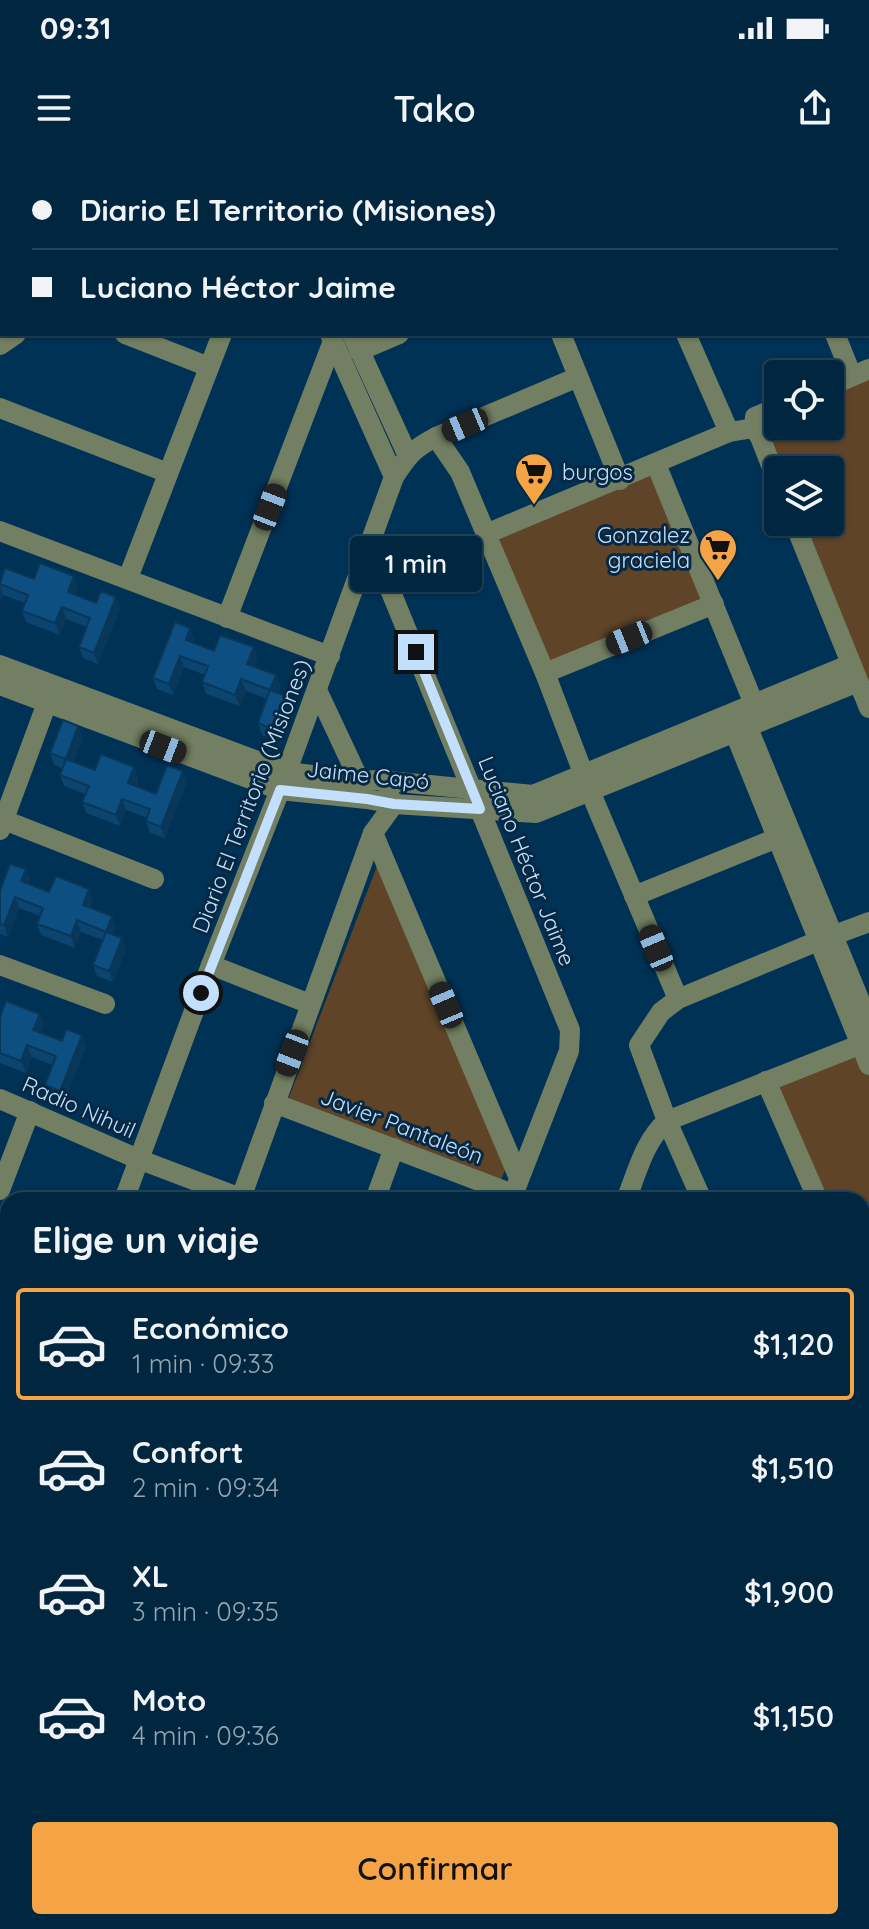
<!DOCTYPE html>
<html lang="es">
<meta charset="utf-8">
<style>
:root{--surface:#002640;--page:#0e324b;--text:#f1f3f6;--muted:#95a5b1;--line:#224359;--accent:#f4a444}
body{margin:0;font-family:Quicksand,sans-serif;background:var(--page);color:var(--text);height:100vh;display:flex;flex-direction:column;font-size:30px;white-space:nowrap}
*{box-sizing:border-box;margin:0}
p{font-size:26px;color:var(--muted)}
.icon{flex:none;width:44px;height:44px;fill:none;stroke:currentColor;stroke-width:2;stroke-linecap:round;stroke-linejoin:round}
.map{position:relative;flex:1;overflow:hidden}
.side{position:absolute;left:0px;top:1032px;width:870px;height:738px;display:flex;flex-direction:column;background:var(--surface);border-radius:24px 24px 0 0;box-shadow:0 2px 6px #0004,0 0 0 2px var(--line)}
.side>*{flex:none}
.top-card{position:absolute;left:0px;top:0px;width:870px;height:176px;box-shadow:0 2px 6px #0004,0 0 0 2px var(--line);display:grid;align-content:center;height:176px;padding:0 32px;background:var(--surface)}
.fabs{position:absolute;left:764px;top:200px;display:grid;gap:16px}
.fabs a{display:grid;place-items:center;width:80px;height:80px;border-radius:8px;background:var(--surface);box-shadow:0 2px 6px #0004,0 0 0 2px var(--line);font-size:40px}
.end{position:absolute;width:36px;height:36px;margin:-18px;border:10px solid #c2e0fd;background:#111;box-shadow:0 0 0 4px #111}
.from{border-radius:50%}
.bubble{position:absolute;height:56px;border-radius:8px;background:var(--surface);box-shadow:0 2px 6px #0004,0 0 0 2px var(--line);font-size:26px;font-weight:600;line-height:56px;text-align:center}
.car{position:absolute;width:24px;height:48px;margin:-24px -12px;border-radius:10px;box-shadow:0 0 6px 2px #0007;background:linear-gradient(#222 24%,#8ab4d8 0 40%,#222 0 76%,#8ab4d8 0 86%,#222 0)}
.top-card b{display:flex;align-items:center;gap:28px;height:76px;font-size:30px}
.top-card b+b{border-top:2px solid var(--line)}
.top-card i{width:20px;height:20px;background:var(--text)}
ul{padding:0;list-style:none}
li{display:flex;align-items:center;gap:24px;height:112px;margin:0 16px 12px;padding:0 16px;border:4px solid transparent;border-radius:8px}
li div{flex:1}
li b{display:block;font-size:30px}
li em{font-style:normal;font-weight:600}
li.active{border-color:var(--accent)}
li>.icon{width:72px;height:72px;stroke-width:1.5}
h2{padding:0 32px;font-size:36px;line-height:96px}
.cta{display:flex;gap:16px;margin-top:auto;padding:16px 32px}
.cta a{flex:1;height:92px;border-radius:8px;background:var(--accent);color:#111;font-size:32px;font-weight:600;line-height:92px;text-align:center}
.status{display:flex;justify-content:space-between;align-items:center;height:56px;padding:0 40px;background:var(--surface);direction:ltr}
.status svg{height:22px;fill:currentColor}
header{display:flex;justify-content:space-between;align-items:center;height:104px;padding:0 32px;background:var(--surface);font-size:36px;font-weight:600}
.map>svg:first-child{display:block}
</style>
<div class="status"><b>09:31</b><svg viewBox="0 0 49 12"><path d="M0 12V9h3v3zM5 12V6h3v6zM10 12V3h3v9zM15 12V0h3v12zM26 1h20v11H26zM47 4h2v5h-2z"/></svg></div>
<header><svg class="icon" aria-label="menu" viewBox="0 0 24 24"><path d="M4 6h16M4 12h16M4 18h16"/></svg>Tako<svg class="icon" aria-label="share" viewBox="0 0 24 24"><path d="M12 15V3M7 8l5-5 5 5M5 13v7h14v-7"/></svg></header>
<div class="map">
<svg width="869" height="1769" viewBox="0 0 869 1769">
<rect width="100%" height="100%" fill="#003256"/>
<!-- green -->
<g fill="#5f4428">
<path d="M869,209v337l-75,-184h36v-52h-52l-23,-53 23,-10v19h52v-40z"/>
<path d="M656,304l58,140 -169,68 -58,-137z"/>
<path d="M377,706l129,302 -6,14 -212,-82z"/>
<path d="M860,885l9,21v182l-7,3v-51h-48l-48,-119z"/>
</g>
<g fill="none" stroke-linecap="round" stroke-linejoin="round">
<!-- minor -->
<g stroke="#727f62" stroke-width="20">
<path d="M281,0l1,2"/>
<path d="M491,0l1,2"/>
<path d="M610,0l1,2"/>
<path d="M766,0v2"/>
<path d="M256,2l3,-2"/>
<path d="M125,174l84,33"/>
<path d="M330,174l64,143"/>
<path d="M352,174l56,122"/>
<path d="M561,174l59,146"/>
<path d="M686,174l43,98"/>
<path d="M835,174l17,42"/>
<path d="M0,185l16,-11"/>
<path d="M359,191l40,-17"/>
<path d="M830,226l39,-17"/>
<path d="M778,247l-23,10 -1,11 6,9 18,46"/>
<path d="M0,248l168,65"/>
<path d="M436,277l24,35 26,62 59,139 45,118 88,208"/>
<path d="M656,304l98,240 -6,24 121,295"/>
<path d="M794,362l75,186"/>
<path d="M0,371c111,41 220,84 330,125"/>
<path d="M486,374l243,-102 25,-4"/>
<path d="M371,383l199,487 -1,21 -58,149"/>
<path d="M128,418l94,-244"/>
<path d="M227,458l106,-277"/>
<path d="M0,505l287,107 74,9 17,-1 155,15 318,-131"/>
<path d="M545,513l169,-69"/>
<path d="M0,525l280,105 87,9 27,5 142,9 322,-131"/>
<path d="M317,530l46,98"/>
<path d="M732,566l137,339"/>
<path d="M4,660l150,59"/>
<path d="M0,670l51,-138"/>
<path d="M373,673l146,345"/>
<path d="M634,736l143,-58"/>
<path d="M0,805l105,39"/>
<path d="M211,805l99,39"/>
<path d="M766,921l52,119"/>
<path d="M0,939l138,60 108,41"/>
<path d="M274,943l239,91"/>
<path d="M0,1030l30,-79"/>
<path d="M241,1038l132,-365 21,-29 -6,-10"/>
<path d="M124,1040l87,-235 69,-175 114,-313c14,-22 19,-28 42,-40l142,-60"/>
<path d="M375,1040l19,-52"/>
<path d="M626,1040c11,-27 18,-59 41,-79l202,-80"/>
<path d="M702,1040l-35,-79 -28,-76 22,-33 17,-13 140,-58 51,-19"/>
<path d="M862,1092l7,-3"/>
<path d="M862,1143l7,17"/>
<path d="M0,1307l8,3"/>
<path d="M0,1394l8,-20"/>
<path d="M862,1429l7,6"/>
<path d="M862,1639l7,2"/>
<path d="M0,1658l8,3"/>
<path d="M862,1697l7,-19"/>
<path d="M0,1761l8,-21"/>
<path d="M263,1762l19,7"/>
<path d="M134,1769l3,-7"/>
<path d="M415,1769l2,-7"/>
<path d="M555,1769l2,-7"/>
<path d="M693,1769l3,-7"/>
<path d="M835,1769l2,-7"/>
</g>
</g>
<!-- wall -->
<g fill="#0b446e">
<path d="M34,419l44,8 -3,8 21,8 20,-6 4,11 -22,56 -15,-6 -4,-11 8,-20 -21,-8 -6,16 -34,-13 -4,-11 3,-8 -22,-8 -3,9v-23z"/>
<path d="M190,468l4,12 -1,3 21,8 44,8 -3,7 21,9 5,11 -3,7 8,3 4,11 -13,34 -15,-6 -4,-12 9,-24 -21,-8 -6,15 -34,-12 -4,-12 3,-7 -21,-8 -11,28 -16,-6 -4,-11z"/>
<path d="M83,577l-10,25 22,8 39,-3 4,12 -2,7 20,8 27,-23 4,12 -22,55 -15,-5 -4,-12 1,-3 -21,-8 -6,16 -34,-13 -4,-11 3,-8 -21,-8 -4,-11 2,-7 -8,-3 -4,-12z"/>
<path d="M26,709l4,12 -1,3 20,8 44,8 -3,8 22,8 4,12 -3,6 9,4 4,11 -13,33 -16,-6 -4,-11 10,-25 -22,-8 -6,16 -34,-13 -4,-11 3,-8 -21,-8 -11,29 -8,-3v-43z"/>
<path d="M40,854l4,11 -3,8 21,8 24,5 -22,56 -15,-6 -4,-11 7,-20 -20,-8 -6,16 -26,-10v-46z"/>
</g>
<!-- shaded-wall -->
<g fill="#09375a">
<path d="M74,416l4,11 -6,16 -4,-11z"/>
<path d="M0,426l3,9 -3,9z"/>
<path d="M116,437l4,11 -22,56 -4,-11z"/>
<path d="M62,447l4,12 -6,16 -5,-12z"/>
<path d="M190,468l4,12 -4,12 -4,-12z"/>
<path d="M254,487l4,12 -6,16 -5,-11z"/>
<path d="M180,496l4,11 -11,28 -4,-11z"/>
<path d="M276,515l5,11 -6,16 -5,-12z"/>
<path d="M241,519l5,12 -6,15 -5,-11z"/>
<path d="M286,536l4,11 -13,34 -4,-12z"/>
<path d="M78,566l5,11 -13,34 -4,-12z"/>
<path d="M134,607l4,12 -6,16 -4,-12z"/>
<path d="M183,611l4,12 -22,55 -4,-11z"/>
<path d="M122,639l4,11 -6,16 -4,-11z"/>
<path d="M26,709l4,12 -5,12 -4,-12z"/>
<path d="M89,729l4,11 -6,16 -4,-11z"/>
<path d="M15,737l4,11 -11,29 -4,-12z"/>
<path d="M112,756l4,12 -6,15 -4,-11z"/>
<path d="M77,760l4,12 -6,16 -4,-12z"/>
<path d="M122,778l4,11 -13,33 -4,-11z"/>
<path d="M40,854l4,11 -6,17 -5,-12z"/>
<path d="M82,875l4,11 -22,56 -4,-11z"/>
<path d="M27,885l5,12 -6,16 -5,-12z"/>
</g>
<!-- building -->
<g fill="#0d4f80" stroke="#09375a" stroke-width="2">
<path d="M40,403l34,13 -6,16 28,11 5,-12 15,6 -22,56 -15,-6 11,-29 -28,-11 -7,16 -33,-12 6,-16 -28,-11 5,-16 29,11z"/>
<path d="M175,462l15,6 -4,12 28,11 6,-16 34,12 -7,17 29,11 -6,15 -29,-11 -6,16 -33,-13 6,-16 -28,-10 -11,28 -16,-6z"/>
<path d="M270,530l16,6 -13,33 -15,-6z"/>
<path d="M63,560l15,6 -12,33 -16,-6z"/>
<path d="M101,594l33,13 -6,16 28,11 11,-29 16,6 -22,56 -15,-6 4,-12 -28,-10 -6,16 -34,-13 7,-16 -29,-11 6,-16 29,11z"/>
<path d="M10,704l16,5 -5,12 28,11 7,-16 33,13 -6,16 29,11 -6,16 -29,-12 -6,16 -34,-12 6,-16 -28,-11 -11,28 -4,-1v-33z"/>
<path d="M106,772l16,6 -13,33 -16,-6z"/>
<path d="M6,841l34,13 -7,16 29,11 4,-12 16,6 -22,56 -15,-6 11,-29 -29,-11 -6,16 -21,-8v-36z"/>
<path d="M869,1110v14l-6,-12z"/>
</g>
<g fill="none" stroke-linecap="round" stroke-linejoin="round">
<!-- route -->
<path stroke="#c2e0fd" stroke-width="10" d="M201,833l79,-203 87,9 27,5 86,5 -64,-157"/>
</g>
<!-- icons -->
<defs>
<g id="supermarket-pin" transform="scale(2)"><path d="M0 17L-7.5 6A9.5 9.5 0 1 1 7.5 6Z" fill="#f4a444" stroke="#072842"/><path d="M-6-5.5h2.5l.6 2H6L4.5 2H-2.5L-4.4-4H-6ZM-1.5 3.2a1.3 1.3 0 1 0 .1 0ZM3 3.2a1.3 1.3 0 1 0 .1 0Z" fill="#111"/></g>
</defs>
<g fill-rule="evenodd">
<use href="#supermarket-pin" x="534" y="312"/>
<use href="#supermarket-pin" x="718" y="388"/>
</g>
<g text-anchor="middle" stroke-width="6" stroke-linejoin="round" paint-order="stroke">
<!-- poi labels -->
<g font-size="22" fill="#c2e0fd" stroke="#072842" text-anchor="start">
<text x="562" y="320">burgos</text>
<text x="690" y="383" text-anchor="end">Gonzalez<tspan x="690" dy="25">graciela</tspan></text>
</g>
<!-- street labels -->
<g font-size="22" fill="#c2e0fd" stroke="#072842">
<text transform="translate(368 615) rotate(6)" y="8">Jaime Capó</text>
<text transform="translate(251 636) rotate(-69)" y="8">Diario El Territorio (Misiones)</text>
<text transform="translate(527 701) rotate(68)" y="8">Luciano Héctor Jaime</text>
<text transform="translate(79 947) rotate(24)" y="8">Radio Nihuil</text>
<text transform="translate(402 966) rotate(21)" y="8">Javier Pantaleón</text>
</g>
</g>
</svg>
<div class="fabs">
<a><svg class="icon" aria-label="locate" viewBox="0 0 24 24"><circle cx="12" cy="12" r="6"/><path d="M12 2v4M12 18v4M2 12h4M18 12h4"/></svg></a>
<a><svg class="icon" aria-label="layers" viewBox="0 0 24 24"><path d="M12 4l9 5-9 5-9-5zM3 14l9 5 9-5"/></svg></a>
</div>
<i class="end from" style="left:201px;top:833px"></i>
<i class="end" style="left:416px;top:492px"></i>
<div class="bubble" style="left:350px;top:376px;width:132px">1 min</div>
<i class="car" style="left:465px;top:265px;rotate:247deg"></i>
<i class="car" style="left:270px;top:347px;rotate:21deg"></i>
<i class="car" style="left:629px;top:478px;rotate:248deg"></i>
<i class="car" style="left:163px;top:587px;rotate:111deg"></i>
<i class="car" style="left:656px;top:788px;rotate:337deg"></i>
<i class="car" style="left:446px;top:845px;rotate:337deg"></i>
<i class="car" style="left:292px;top:893px;rotate:201deg"></i>
<div class="top-card">
<b><i class="from"></i>Diario El Territorio (Misiones)</b>
<b><i></i>Luciano Héctor Jaime</b>
</div>
<section class="side">
<h2>Elige un viaje</h2>
<ul>
<li class="active"><svg class="icon" aria-label="car" viewBox="0 0 24 24"><path d="M5 17H2v-5l4-1 3-4h7l3 4 3 1v5h-3M9 17h6M6 11h13"/><circle cx="7" cy="17" r="2"/><circle cx="17" cy="17" r="2"/></svg><div><b>Económico</b><p>1 min · 09:33</p></div><em>$1,120</em></li>
<li><svg class="icon" aria-label="car" viewBox="0 0 24 24"><path d="M5 17H2v-5l4-1 3-4h7l3 4 3 1v5h-3M9 17h6M6 11h13"/><circle cx="7" cy="17" r="2"/><circle cx="17" cy="17" r="2"/></svg><div><b>Confort</b><p>2 min · 09:34</p></div><em>$1,510</em></li>
<li><svg class="icon" aria-label="car" viewBox="0 0 24 24"><path d="M5 17H2v-5l4-1 3-4h7l3 4 3 1v5h-3M9 17h6M6 11h13"/><circle cx="7" cy="17" r="2"/><circle cx="17" cy="17" r="2"/></svg><div><b>XL</b><p>3 min · 09:35</p></div><em>$1,900</em></li>
<li><svg class="icon" aria-label="car" viewBox="0 0 24 24"><path d="M5 17H2v-5l4-1 3-4h7l3 4 3 1v5h-3M9 17h6M6 11h13"/><circle cx="7" cy="17" r="2"/><circle cx="17" cy="17" r="2"/></svg><div><b>Moto</b><p>4 min · 09:36</p></div><em>$1,150</em></li>
</ul>
<div class="cta"><a>Confirmar</a></div>
</section>
</div>
